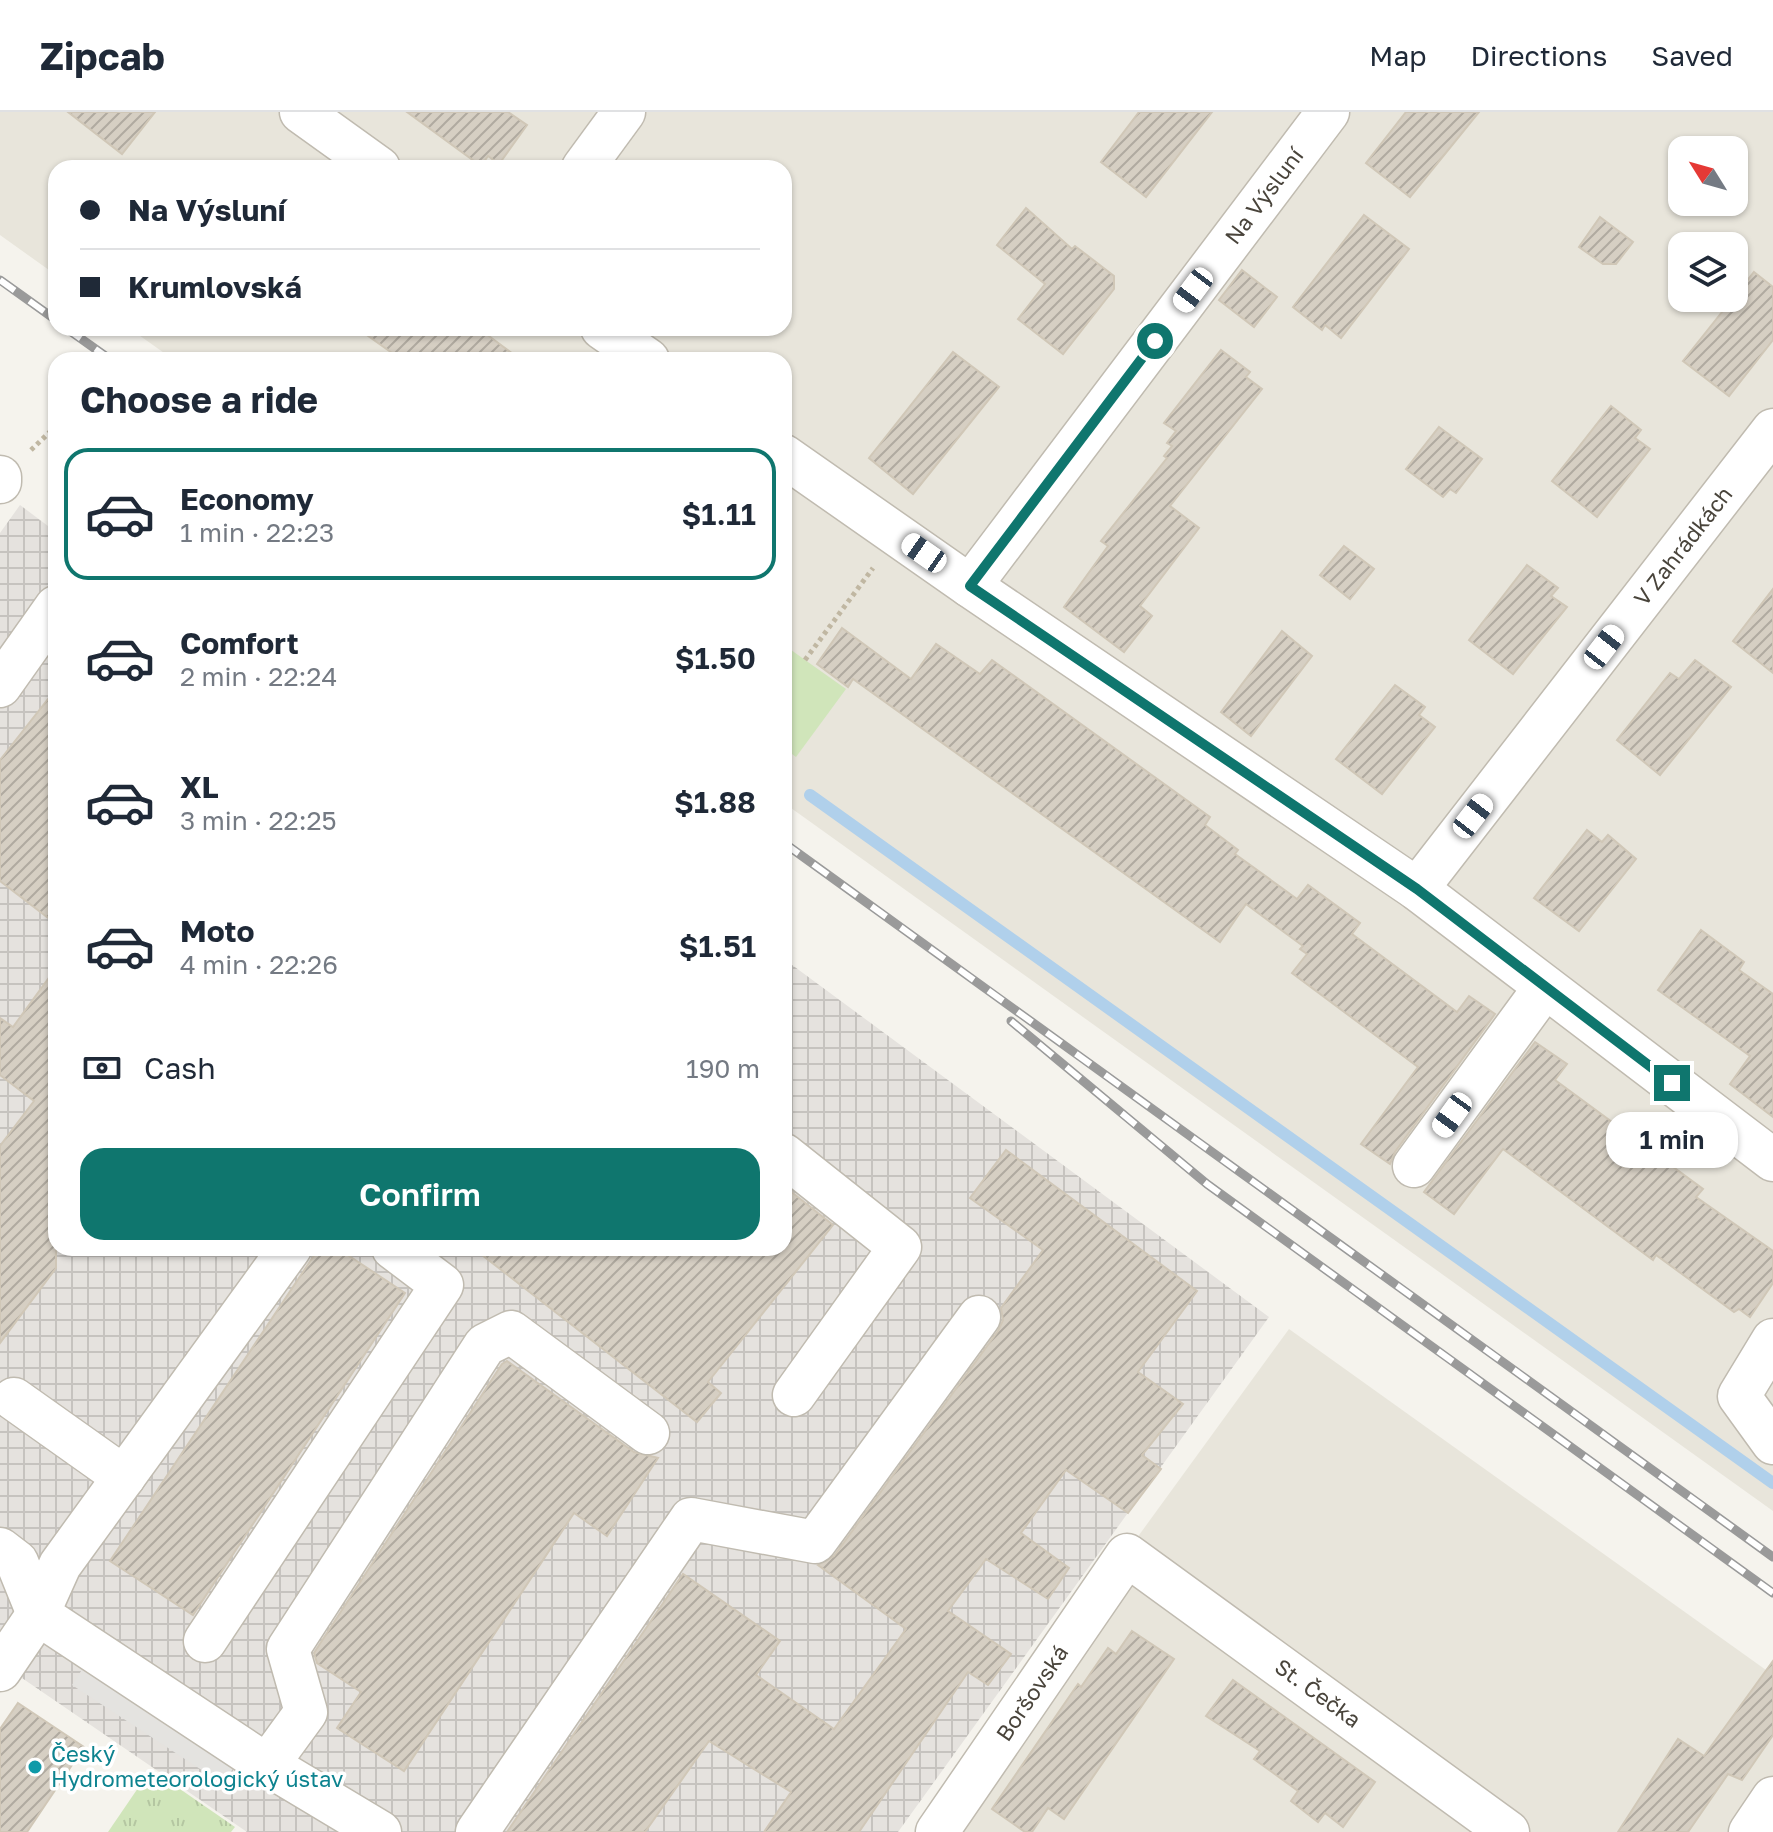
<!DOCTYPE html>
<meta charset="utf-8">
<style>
:root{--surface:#fff;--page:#f2f2f3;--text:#1f2937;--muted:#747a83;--line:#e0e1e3;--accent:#0f766e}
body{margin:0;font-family:"Golos Text",sans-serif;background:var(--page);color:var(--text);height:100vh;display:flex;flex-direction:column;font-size:30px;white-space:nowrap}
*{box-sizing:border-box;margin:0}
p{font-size:26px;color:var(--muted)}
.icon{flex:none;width:44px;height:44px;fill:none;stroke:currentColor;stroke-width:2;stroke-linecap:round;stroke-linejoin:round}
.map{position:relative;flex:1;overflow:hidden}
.details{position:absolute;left:48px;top:240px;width:744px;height:904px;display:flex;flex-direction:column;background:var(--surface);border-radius:24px;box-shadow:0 2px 6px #0004}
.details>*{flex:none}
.top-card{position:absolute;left:48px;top:48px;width:744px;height:176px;border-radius:24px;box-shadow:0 2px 6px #0004;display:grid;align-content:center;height:176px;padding:0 32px;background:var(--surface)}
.needle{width:52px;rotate:307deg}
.fabs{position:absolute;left:1668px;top:24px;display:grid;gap:16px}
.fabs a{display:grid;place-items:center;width:80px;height:80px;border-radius:16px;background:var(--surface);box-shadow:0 2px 6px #0004;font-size:40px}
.end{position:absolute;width:36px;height:36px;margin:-18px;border:10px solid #0f766e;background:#fff;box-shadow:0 0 0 4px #fff}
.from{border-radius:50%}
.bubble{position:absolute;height:56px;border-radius:24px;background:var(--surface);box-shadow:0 2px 6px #0004;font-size:26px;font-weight:600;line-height:56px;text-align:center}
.car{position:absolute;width:24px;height:48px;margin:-24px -12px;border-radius:10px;box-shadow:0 0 6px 2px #0007;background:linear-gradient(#fff 24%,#345 0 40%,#fff 0 76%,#345 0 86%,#fff 0)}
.top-card b{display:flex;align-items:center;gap:28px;height:76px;font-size:30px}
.top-card b+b{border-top:2px solid var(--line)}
.top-card i{width:20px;height:20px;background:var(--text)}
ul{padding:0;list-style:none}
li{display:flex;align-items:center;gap:24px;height:132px;margin:0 16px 12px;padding:0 16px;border:4px solid transparent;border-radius:24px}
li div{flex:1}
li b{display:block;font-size:30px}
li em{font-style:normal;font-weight:600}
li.selected{border-color:var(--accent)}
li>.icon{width:72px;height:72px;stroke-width:1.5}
h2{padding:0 32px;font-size:36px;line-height:96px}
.pay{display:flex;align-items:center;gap:20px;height:88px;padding:0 32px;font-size:30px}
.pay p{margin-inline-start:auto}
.action{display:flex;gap:16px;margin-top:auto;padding:16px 32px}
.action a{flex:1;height:92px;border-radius:24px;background:var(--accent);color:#fff;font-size:32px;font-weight:600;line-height:92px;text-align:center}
header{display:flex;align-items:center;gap:48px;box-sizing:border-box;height:112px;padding:0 40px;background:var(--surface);border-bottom:2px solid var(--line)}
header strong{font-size:38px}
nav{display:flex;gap:44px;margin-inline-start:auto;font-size:28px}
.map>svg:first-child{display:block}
</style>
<header>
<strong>Zipcab</strong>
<nav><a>Map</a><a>Directions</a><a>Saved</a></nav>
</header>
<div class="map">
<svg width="1773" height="1720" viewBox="0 0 1773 1720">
<defs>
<pattern id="industrial-grid" width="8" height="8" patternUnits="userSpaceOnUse" patternTransform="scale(2)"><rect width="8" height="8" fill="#e5e2de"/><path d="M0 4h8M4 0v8" fill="none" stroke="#c6c3bf"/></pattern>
<pattern id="grass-tufts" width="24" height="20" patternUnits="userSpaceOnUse" patternTransform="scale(2)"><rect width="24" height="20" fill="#d0e5ba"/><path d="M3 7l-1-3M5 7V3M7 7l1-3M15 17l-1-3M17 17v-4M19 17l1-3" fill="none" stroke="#b4c6a1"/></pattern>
<pattern id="building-hatch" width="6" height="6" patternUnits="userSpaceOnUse" patternTransform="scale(2)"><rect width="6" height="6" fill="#d6cfc3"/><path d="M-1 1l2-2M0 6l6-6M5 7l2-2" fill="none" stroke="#b0aaa0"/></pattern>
</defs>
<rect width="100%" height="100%" fill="#f5f3ed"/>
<!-- residential -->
<g fill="#e8e5db" fill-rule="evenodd">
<path d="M0,0h1773v1399l-989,-708v-443h-610l-45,-32h655v-160h-728v107l-56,-40zM1682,38h52v52h-52zM1682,134h52v52h-52z"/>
<path d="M1289,1217l484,346v157h-850z"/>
</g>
<!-- industrial -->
<path fill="url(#industrial-grid)" d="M20,393l36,27v716h728v-289l485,358 -371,515h-651l-247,-169v-1130z"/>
<!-- grass -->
<path fill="url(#grass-tufts)" d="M151,1657l84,58 -4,5h-123z"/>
<!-- pitch -->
<path fill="#d0e5ba" d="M784,533l62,44 -50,68 -12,-9z"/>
<!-- parking -->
<path fill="#e4e3e0" d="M94,1539l151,99 -22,34 -151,-99z"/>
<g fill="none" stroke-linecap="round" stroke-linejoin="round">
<!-- stream -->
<path stroke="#b0d0eb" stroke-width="12" d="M810,683l963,688"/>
</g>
<!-- building -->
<g fill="url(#building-hatch)" stroke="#d0c7b7" stroke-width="2">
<path d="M68,0h87l-33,42z"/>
<path d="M407,0h101l19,13 -28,39 -11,-8 -7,10z"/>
<path d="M1139,0h73l-66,85 -45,-35z"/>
<path d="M1406,0h73l-69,85 -44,-34z"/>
<path d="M1026,96l46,41 3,-3 39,30v13l-51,65 -45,-35 27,-35 -48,-39z"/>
<path d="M1364,103l45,34 -68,89 -16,-13 -3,5 -29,-23z"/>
<path d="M1600,105l33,25 -17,22h-13l-24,-17z"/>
<path d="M1242,158l35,27 -23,30 -35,-27z"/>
<path d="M1754,160l19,15v53l-44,56 -46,-35z"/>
<path d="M357,216h121l43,32h-119z"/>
<path d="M1221,238l29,22 -4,5 16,12 -92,117 29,22 -59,78 12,10 -28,36 -60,-45 44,-61 -7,-5 66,-83 -3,-2 8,-10 -5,-3 9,-12 -12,-8z"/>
<path d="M953,240l46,35 -86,107 -44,-36z"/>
<path d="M1611,294l30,24 -6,8 15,11 -53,68 -45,-36z"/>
<path d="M1439,315l43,32 -26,34 -6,-4 -7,8 -37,-28z"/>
<path d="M1344,434l30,23 -24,30 -30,-24z"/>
<path d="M1527,453l31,23 -7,8 16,11 -54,67 -44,-34z"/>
<path d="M1773,477v84l-40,-32z"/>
<path d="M842,516l69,51 25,-35 44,30 12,-14 218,157 -5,8 33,25 -3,4 62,45 11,-14 52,38 -8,11 105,78 12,-16 26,18 -100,138 -5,12 -29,-20 57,-77 -126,-94 15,-19 -7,-5 3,-3 -57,-42 -26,38 -367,-263 -5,8 -31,-23z"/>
<path d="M1282,519l30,25 -61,80 -30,-24z"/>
<path d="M1695,548l36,27 -71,88 -43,-35 53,-67 9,6z"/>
<path d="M1395,573l30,22 -6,8 16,12 -53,67 -46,-35z"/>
<path d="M56,577v235l-56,-43v-121z"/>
<path d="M1587,718l15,12 6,-7 28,24 -57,72 -45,-33z"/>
<path d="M1701,818l43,32 -5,8 34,24v123l-43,-33 20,-28 -92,-66z"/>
<path d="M56,856v300l-56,75v-197l34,-45 -34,-26v-57l13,9z"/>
<path d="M1535,930l32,22 -12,16 148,109 -7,8 77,54v32l-23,34 -11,-8 -5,3 -78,-57 -3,5 -150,-111 -49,65 -30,-22z"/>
<path d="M1006,1038l191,141 -59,81 45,32 -41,51 19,14 -33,44 -62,-43 -45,63 48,35 -21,31 -62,-40 -38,52 63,43 -23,31 -20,-13 -109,160h-95l27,-40 -82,-51 -64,91h-138l176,-258 97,67 -24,34 78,54 72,-100 -88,-64 16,-9 164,-225 5,-11 -2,-12 42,-58 -73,-52z"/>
<path d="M784,1074l49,39 -125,157 13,11 -24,29 -224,-174h311z"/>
<path d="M319,1136h18l68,45 -212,322 -83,-54z"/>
<path d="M507,1249l127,91 24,6 -51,78 -33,-23 -170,258 -67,-43 24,-36 -44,-29 -3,-10 188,-289z"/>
<path d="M1132,1519l42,28 -110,160 -16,-11 -16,24h-7l-33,-23 86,-125 3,3 27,-39 8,6z"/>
<path d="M1773,1549v74l-31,45 -14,-6 -40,58h-70l60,-93 26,17z"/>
<path d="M1233,1568l142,102 -32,45 -18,-14 -7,9 -27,-21 7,-10 -44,-32 6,-8 -54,-35z"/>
<path d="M18,1591l66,44 -57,85h-27v-103z"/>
</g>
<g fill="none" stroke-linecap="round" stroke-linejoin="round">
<!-- minor casing -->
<g stroke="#c0bbb0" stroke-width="45">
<g id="minor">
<path d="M301,0l78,56"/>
<path d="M583,56l41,-56"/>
<path d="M602,216l46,32"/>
<path d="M784,344l186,130 447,303 356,271"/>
<path d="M0,365v5"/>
<path d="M970,474l358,-474"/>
<path d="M0,574l56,-79"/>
<path d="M1417,777l356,-459"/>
<path d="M784,1043l116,92 -106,148"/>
<path d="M1414,1054l131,-179"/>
<path d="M1773,1228l-34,56 34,47"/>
<path d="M14,1287l110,78"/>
<path d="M0,1437l17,13 21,52 215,142 127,76"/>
<path d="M205,1529l237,-356 -49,-37"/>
<path d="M0,1558l38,-56 22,-49 230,-317"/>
<path d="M268,1652l38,-52 -18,-63 197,-304 26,-13 137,101"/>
<path d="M477,1720l214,-313 124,23 164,-225"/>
<path d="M937,1720l190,-277 381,277"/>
<path d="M1750,1720l23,-34"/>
</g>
</g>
<!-- path -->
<g stroke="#c0b7a2" stroke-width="5" stroke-dasharray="4 4" stroke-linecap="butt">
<path d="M31,338l25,-24"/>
<path d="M805,548l68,-92"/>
</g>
<!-- minor -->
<use href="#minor" stroke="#fff" stroke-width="42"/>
<!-- rail casing -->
<g stroke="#9a9a9a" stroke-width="9">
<g id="rail">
<path d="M0,168l56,40"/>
<path d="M66,216l45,32"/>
<path d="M784,731l989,714"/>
<path d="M1011,909l196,163 566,409"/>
</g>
</g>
<!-- rail -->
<use href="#rail" stroke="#fff" stroke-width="6" stroke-dasharray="18" stroke-linecap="butt"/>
</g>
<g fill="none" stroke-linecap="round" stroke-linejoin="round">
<!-- route -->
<path stroke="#0f766e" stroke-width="10" d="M1155,229l-185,245 447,303 255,194"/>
</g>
<!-- markers -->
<circle fill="#0f9aa8" stroke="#fff" stroke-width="3" cx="35" cy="1655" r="8"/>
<g text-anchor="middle" stroke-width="7" stroke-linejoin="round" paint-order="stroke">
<!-- street labels -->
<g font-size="22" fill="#49443b" stroke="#fff">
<text transform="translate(1264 84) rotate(-53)" y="8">Na Výsluní</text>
<text transform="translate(1683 434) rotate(-52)" y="8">V Zahrádkách</text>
<text transform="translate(1032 1581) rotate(-56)" y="8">Boršovská</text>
<text transform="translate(1318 1581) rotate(36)" y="8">St. Čečka</text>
</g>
<!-- culture labels -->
<g font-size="22" fill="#0d838f" stroke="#fff" text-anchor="start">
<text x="51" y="1650">Český<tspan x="51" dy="25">Hydrometeorologický ústav</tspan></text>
</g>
</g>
</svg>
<div class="fabs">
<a><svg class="needle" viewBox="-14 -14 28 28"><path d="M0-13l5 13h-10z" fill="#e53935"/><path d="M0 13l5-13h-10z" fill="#747a83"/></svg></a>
<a><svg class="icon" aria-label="layers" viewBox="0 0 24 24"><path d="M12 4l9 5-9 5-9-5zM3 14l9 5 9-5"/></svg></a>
</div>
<i class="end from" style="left:1155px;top:229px"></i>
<i class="end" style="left:1672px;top:971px"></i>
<div class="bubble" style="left:1606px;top:1000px;width:132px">1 min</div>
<i class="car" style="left:1193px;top:178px;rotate:217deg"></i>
<i class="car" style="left:924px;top:441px;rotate:305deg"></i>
<i class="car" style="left:1604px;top:535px;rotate:38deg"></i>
<i class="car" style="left:1473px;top:704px;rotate:38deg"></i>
<i class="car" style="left:1452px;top:1003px;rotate:216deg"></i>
<div class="top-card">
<b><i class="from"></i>Na Výsluní</b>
<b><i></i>Krumlovská</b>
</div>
<section class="details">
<h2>Choose a ride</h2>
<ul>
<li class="selected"><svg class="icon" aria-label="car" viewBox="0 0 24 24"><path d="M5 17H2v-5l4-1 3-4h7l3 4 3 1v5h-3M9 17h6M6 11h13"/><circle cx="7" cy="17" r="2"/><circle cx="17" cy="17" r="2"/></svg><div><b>Economy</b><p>1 min · 22:23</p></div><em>$1.11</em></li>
<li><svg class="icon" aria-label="car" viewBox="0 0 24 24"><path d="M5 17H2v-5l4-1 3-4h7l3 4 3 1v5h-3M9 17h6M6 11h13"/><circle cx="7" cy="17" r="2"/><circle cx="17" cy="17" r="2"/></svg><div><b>Comfort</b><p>2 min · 22:24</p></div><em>$1.50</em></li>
<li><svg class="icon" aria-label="car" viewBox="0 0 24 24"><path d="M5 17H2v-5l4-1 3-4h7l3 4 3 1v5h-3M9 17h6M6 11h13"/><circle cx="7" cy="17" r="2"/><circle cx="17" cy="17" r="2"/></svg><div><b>XL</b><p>3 min · 22:25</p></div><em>$1.88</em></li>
<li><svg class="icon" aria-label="car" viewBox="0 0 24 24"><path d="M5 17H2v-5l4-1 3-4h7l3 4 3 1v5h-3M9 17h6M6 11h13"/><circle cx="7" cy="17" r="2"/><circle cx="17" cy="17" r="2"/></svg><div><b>Moto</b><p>4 min · 22:26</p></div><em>$1.51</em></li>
</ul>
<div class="pay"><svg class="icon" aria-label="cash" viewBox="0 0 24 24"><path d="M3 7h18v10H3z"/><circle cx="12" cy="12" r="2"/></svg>Cash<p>190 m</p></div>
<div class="action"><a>Confirm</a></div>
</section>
</div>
